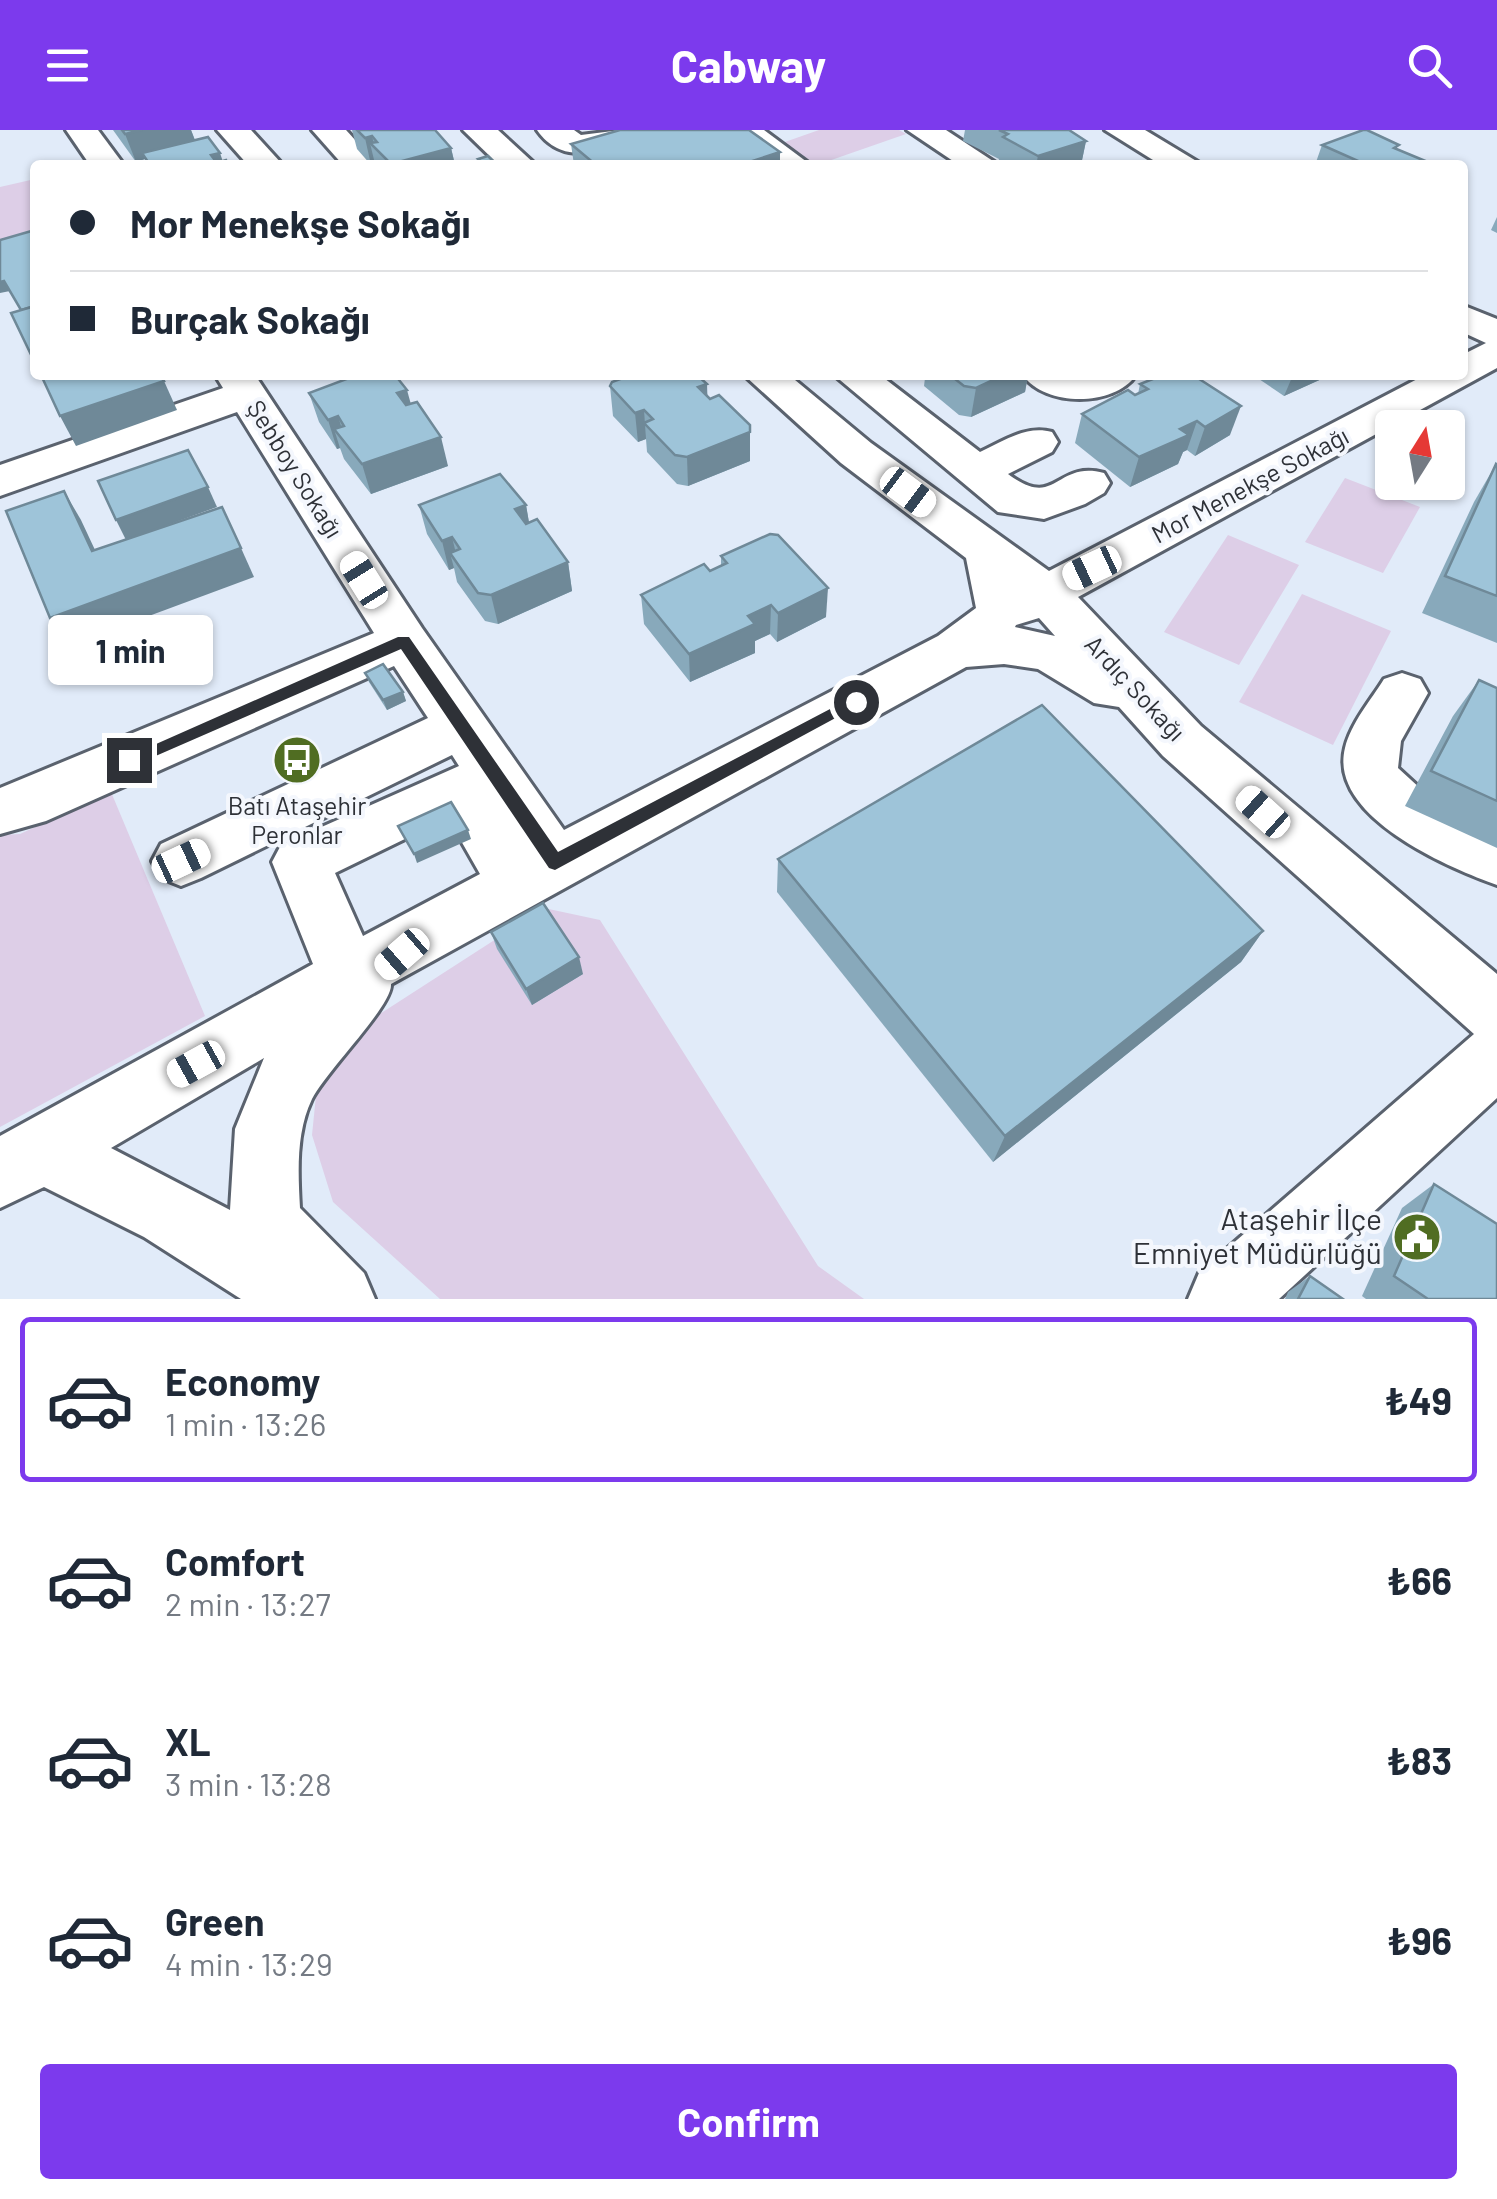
<!DOCTYPE html>
<meta charset="utf-8">
<style>
:root{--surface:#fff;--page:#f6f6f7;--text:#1f2937;--muted:#747a83;--line:#e0e1e3;--accent:#7c3aed}
body{margin:0;font-family:Barlow,sans-serif;background:var(--page);color:var(--text);height:100vh;display:flex;flex-direction:column;font-size:38px;white-space:nowrap}
*{box-sizing:border-box;margin:0}
p{font-size:32px;color:var(--muted)}
.icon{flex:none;width:55px;height:55px;fill:none;stroke:currentColor;stroke-width:2;stroke-linecap:round;stroke-linejoin:round}
.map{position:relative;height:1169px;overflow:hidden}
.sheet{display:flex;flex-direction:column;background:var(--surface);flex:1}
.sheet>*{flex:none}
.top-card{position:absolute;left:30px;top:30px;width:1438px;height:220px;border-radius:10px;box-shadow:0 2px 8px #0004;display:grid;align-content:center;height:220px;padding:0 40px;background:var(--surface)}
.needle{width:65px;rotate:11deg}
.buttons{position:absolute;left:1375px;top:280px;display:grid;gap:20px}
.buttons a{display:grid;place-items:center;width:90px;height:90px;border-radius:10px;background:var(--surface);box-shadow:0 2px 8px #0004;font-size:50px}
.end{position:absolute;width:45px;height:45px;margin:-22px;border:12px solid #2e3137;background:#fff;box-shadow:0 0 0 5px #fff}
.from{border-radius:50%}
.bubble{position:absolute;height:70px;border-radius:10px;background:var(--surface);box-shadow:0 2px 8px #0004;font-size:32px;font-weight:700;line-height:70px;text-align:center}
.car{position:absolute;width:30px;height:60px;margin:-30px -15px;border-radius:12px;box-shadow:0 0 8px 2px #0007;background:linear-gradient(#fff 24%,#345 0 40%,#fff 0 76%,#345 0 86%,#fff 0)}
.top-card b{display:flex;align-items:center;gap:35px;height:95px;font-size:38px}
.top-card b+b{border-top:2px solid var(--line)}
.top-card i{width:25px;height:25px;background:var(--text)}
ul{padding:18px 0 0;list-style:none}
li{display:flex;align-items:center;gap:30px;height:165px;margin:0 20px 15px;padding:0 20px;border:5px solid transparent;border-radius:10px}
li div{flex:1}
li b{display:block;font-size:38px}
li em{font-style:normal;font-weight:700}
li.active{border-color:var(--accent)}
li>.icon{width:90px;height:90px;stroke-width:1.5}
.button{display:flex;gap:20px;margin-top:auto;padding:20px 40px}
.button a{flex:1;height:115px;border-radius:10px;background:var(--accent);color:#fff;font-size:40px;font-weight:700;line-height:115px;text-align:center}
header{display:flex;justify-content:space-between;align-items:center;height:130px;padding:0 40px;background:var(--accent);color:#fff;font-size:45px;font-weight:700}
.map>svg:first-child{display:block}
</style>
<header><svg class="icon" aria-label="menu" viewBox="0 0 24 24"><path d="M4 6h16M4 12h16M4 18h16"/></svg>Cabway<svg class="icon" aria-label="search" viewBox="0 0 24 24"><circle cx="10" cy="10" r="6"/><path d="M15 15l6 6"/></svg></header>
<div class="map">
<svg width="1497" height="1169" viewBox="0 0 1497 1169">
<rect width="100%" height="100%" fill="#e1ebf9"/>
<!-- green -->
<g fill="#ddcee7">
<path d="M819,0h80l7,4 -89,31 -35,-22z"/>
<path d="M35,49v60l-35,10v-62z"/>
<path d="M1345,348l75,29 -37,66 -78,-31z"/>
<path d="M1228,405l71,30 -60,100 -75,-33z"/>
<path d="M1302,464l89,37 -58,114 -94,-43z"/>
<path d="M111,662l94,224 -205,111v-292l20,-1z"/>
<path d="M544,778l56,12 218,346 46,33h-424l-107,-97 -21,-67 6,-59 37,-46z"/>
</g>
<g fill="none" stroke-linecap="round" stroke-linejoin="round">
<!-- minor casing -->
<g stroke="#5a626e" stroke-width="6">
<g id="minor">
<path d="M66,0h32l26,35h-34z"/>
<path d="M217,0h34l32,35h-35z"/>
<path d="M312,0h34l32,35h-35z"/>
<path d="M463,0h35l38,35h-37z"/>
<path d="M537,0h37l7,5 40,-5 9,8 -5,7c-33,8 -65,18 -88,-15z"/>
<path d="M727,0h37l47,35h-39z"/>
<path d="M907,0h39l53,35h-40z"/>
<path d="M1105,0h40l58,35h-42z"/>
<path d="M1462,175l35,14v49l-419,229 123,129 296,248v124l-218,201h-91l11,-26 275,-239 -311,-278 -44,-49 -25,-4 -56,-34 -34,-5 -38,3 -575,317c2,21 -64,86 -79,115 -16,33 -14,73 -12,109l64,65 11,26h-134l-97,-62 -100,-50 -44,21v-72l313,-172 -41,-102 9,-17 178,-79 -7,-11 -251,123 -20,8 -20,-8 -9,-17 9,-17 267,-126 -34,-52 -348,155 -46,13v-46l374,-155 -137,-221 -237,84v-31l223,-77 -8,-13h40l167,253 142,202 374,-194 38,-28 -10,-50 -125,-95 -97,-88h45l82,68 178,128 376,-196h37v-20l24,-12 -24,-11zM1039,488l16,18 -40,-9 1,-2zM448,688l32,56 -117,62 -28,-63zM264,928l-29,71 -5,81 -119,-62z"/>
<path d="M834,245h46l100,77c24,-11 46,-27 72,-20l6,10 -6,10 -44,22c49,37 47,-14 96,-1l6,10 -6,10 -19,11 -41,15 -46,-7z"/>
<path d="M1023,245h113c-22,32 -91,32 -113,0z"/>
<path d="M1402,543l18,6 8,14 -27,48 -3,27 36,33 63,32v52c-50,-18 -169,-69 -152,-137 6,-25 26,-48 39,-69z"/>
</g>
</g>
<!-- minor -->
<use href="#minor" fill="#fff" fill-rule="evenodd"/>
</g>
<!-- wall -->
<g fill="#88a9bb">
<path d="M113,0h78l4,10 34,25h-82l-2,-6 -9,3z"/>
<path d="M352,0h83l16,18 4,17h-84l-14,-16z"/>
<path d="M965,0h104l17,11 -5,24h-81l-2,-1 1,-5 -36,-18z"/>
<path d="M571,14l209,8v13h-206z"/>
<path d="M1322,15l76,4 37,16h-120z"/>
<path d="M1497,87v16l-6,-3z"/>
<path d="M921,245h107l-3,17 -54,25 -12,-2 -35,-29 1,-8z"/>
<path d="M1253,245h74l-1,2 -42,19z"/>
<path d="M1140,254l90,51 -35,21 -8,-6 -4,2 -5,12 -48,23 -55,-44 7,-29 56,-20z"/>
<path d="M610,256l97,10 43,65 -62,25 -11,-2 -30,-32 -1,-13 -8,3 -25,-26z"/>
<path d="M309,263l102,11 37,62 -77,28 -27,-35 -4,-11 -3,1 -18,-27z"/>
<path d="M1496,334l1,1v178l-75,-30 52,-111z"/>
<path d="M419,375h107l3,18 39,39 4,29 -74,33 -13,-3 -28,-39 -3,-14 -5,2 -22,-36z"/>
<path d="M721,426l105,61 -49,25 -7,-8 -15,7v12l-65,29 -46,-58 -3,-29 80,-29z"/>
<path d="M365,543l38,19 3,9 -19,9 -18,-28z"/>
<path d="M1479,550l18,8v160l-92,-42 48,-90z"/>
<path d="M778,729l485,72 -22,31 -248,200 -216,-270z"/>
<path d="M491,802l92,42 -51,31 -35,-56z"/>
<path d="M1434,1054l63,115h-131l-4,-3 40,-88z"/>
<path d="M1310,1146l33,23h-58l3,-7z"/>
</g>
<!-- shaded-wall -->
<g fill="#6f8998">
<path d="M142,0h49l6,16 -55,7 3,6 -9,3 -11,-28z"/>
<path d="M372,6l3,12 -5,-5 5,21 -4,1 -6,-27z"/>
<path d="M1086,11l-5,24h-45l2,-9z"/>
<path d="M451,18l4,17h-63l-1,-1z"/>
<path d="M780,22v13h-40z"/>
<path d="M220,23l4,12h-9l-4,-10z"/>
<path d="M4,151l6,10 -10,2v-11z"/>
<path d="M1004,245h24l-3,17 -54,25 5,-29z"/>
<path d="M1293,245h34l-1,2 -42,19z"/>
<path d="M164,251l13,29 -101,36 -16,-30z"/>
<path d="M707,254l1,29 -10,-26z"/>
<path d="M407,260l8,29 -18,-26z"/>
<path d="M1241,276l-11,29 -35,21 10,-29z"/>
<path d="M644,280l2,29 -8,3 -3,-29z"/>
<path d="M338,286l9,30 -13,-17 6,19 -3,1 -9,-29z"/>
<path d="M1197,291l-10,29 -4,2 -5,12 -48,23 9,-30 41,-28z"/>
<path d="M750,302v29l-62,25 -1,-29z"/>
<path d="M441,307l7,29 -77,28 -9,-30z"/>
<path d="M208,357l9,20 -91,33 -10,-20z"/>
<path d="M64,361l17,29 28,60 -17,-29z"/>
<path d="M526,375l5,29 -16,-25z"/>
<path d="M452,407l7,29 -9,-13 4,15 -5,2 -7,-29z"/>
<path d="M241,418l13,29 -186,69 -18,-28z"/>
<path d="M568,432l4,29 -74,33 -7,-29z"/>
<path d="M828,458l-2,29 -49,25 1,-29z"/>
<path d="M771,475l-1,29 -15,7v12l-65,29 -1,-28 59,-38z"/>
<path d="M403,562l3,9 -19,9 -4,-10z"/>
<path d="M468,700l3,9 -54,24 -3,-9z"/>
<path d="M1263,801l-22,31 -248,200 12,-26z"/>
<path d="M579,827l4,17 -51,31 -6,-16z"/>
</g>
<!-- building -->
<g fill="#9ec4d9" stroke="#6f8998" stroke-width="2.5">
<path d="M122,0h20l-17,4z"/>
<path d="M357,0h78l16,18 -60,16 -21,-21 7,-1 -5,-6 -7,2z"/>
<path d="M620,0h129l31,22 -40,13h-144l-25,-21z"/>
<path d="M999,0h70l17,11 -48,15 -35,-19 5,-3z"/>
<path d="M1363,0h4l32,15 -5,3 41,17h-68l-45,-20z"/>
<path d="M208,7l12,16 -9,2 6,8 9,-3 3,5h-79l-8,-12z"/>
<path d="M488,26l9,9h-12l-7,-6z"/>
<path d="M35,100v76l-14,4 -17,-29 -4,1v-42z"/>
<path d="M35,176v57l-24,-50z"/>
<path d="M41,245h119l4,6 -104,35z"/>
<path d="M357,245h38l12,15 -10,3 9,12 11,-3 24,35 -79,27 -28,-35 10,-3 -6,-10 -10,4 -19,-27z"/>
<path d="M631,245h66l10,9 -9,3 12,12 9,-4 31,30v7l-63,25 -12,-2 -31,-32 9,-4 -9,-9 -9,3 -25,-27 2,-4z"/>
<path d="M950,245h54l-28,13 -12,-2z"/>
<path d="M1163,245h30l48,31 -36,21 -8,-6 -17,8 9,6 -50,22 -57,-43 46,-24 7,5 13,-6 -8,-5z"/>
<path d="M188,320l20,37 -92,33 -18,-39z"/>
<path d="M1496,334l1,1v131l-52,-20z"/>
<path d="M500,344l26,31 -11,4 11,15 11,-5 31,43 -77,33 -13,-2 -28,-40 10,-4 -8,-12 -10,4 -23,-36z"/>
<path d="M64,361l28,60 130,-44 19,41 -191,70 -44,-107z"/>
<path d="M770,404l8,1 50,53 -50,25 -7,-8 -23,11 7,8 -66,30 -48,-59 63,-31 6,7 17,-8 -6,-7z"/>
<path d="M383,534l20,28 -20,8 -18,-27z"/>
<path d="M1479,550l18,8v113l-66,-30z"/>
<path d="M1042,575l221,226 -258,205 -227,-277z"/>
<path d="M451,672l17,28 -54,24 -16,-28z"/>
<path d="M543,773l36,54 -53,32 -35,-57z"/>
<path d="M1434,1054l63,40v75h-69l-34,-23z"/>
<path d="M1310,1146l33,23h-45z"/>
</g>
<!-- route -->
<path fill="#2e3137" d="M398,507h11l149,215 293,-154 14,4 -310,168 -6,-2 -148,-219 -266,116 -6,2 -9,-7z"/>
<!-- icons -->
<defs>
<g id="bus-disc" transform="scale(2.5)"><circle r="9.5" fill="#506d22" stroke="#f4f7fd"/><path d="M-5-6H5V4H4V6H2V4H-2V6H-4V4H-5ZM-3.5-4V0h7V-4ZM-3.5 1.2v1.5H-2V1.2ZM2 1.2v1.5H3.5V1.2Z" fill="#fff"/></g>
<g id="civic-disc" transform="scale(2.5)"><circle r="9.5" fill="#506d22" stroke="#f4f7fd"/><path d="M-.6-6.5H3V-4.5H.6V-3L4-1V1h2V6H-6V1h2V-1L-.6-3ZM-1.2 2.5V6h2.4V2.5Z" fill="#fff"/></g>
</defs>
<g fill-rule="evenodd">
<use href="#bus-disc" x="297" y="630"/>
<use href="#civic-disc" x="1417" y="1107"/>
</g>
<g text-anchor="middle" stroke-width="8" stroke-linejoin="round" paint-order="stroke">
<!-- street labels -->
<g font-size="25" fill="#2e3137" stroke="#f4f7fd">
<text transform="translate(295 339) rotate(58)" y="9">Şebboy Sokağı</text>
<text transform="translate(1250 355) rotate(-28)" y="9">Mor Menekşe Sokağı</text>
<text transform="translate(1135 558) rotate(47)" y="9">Ardıç Sokağı</text>
</g>
<!-- poi labels -->
<g font-size="25" fill="#2e3137" stroke="#f4f7fd">
<text x="297" y="685">Batı Ataşehir<tspan x="297" dy="29">Peronlar</tspan></text>
</g>
<!-- near-poi labels -->
<g font-size="30" fill="#2e3137" stroke="#f4f7fd" text-anchor="end">
<text x="1382" y="1100">Ataşehir İlçe<tspan x="1382" dy="34">Emniyet Müdürlüğü</tspan></text>
</g>
</g>
</svg>
<div class="buttons">
<a><svg class="needle" viewBox="-14 -14 28 28"><path d="M0-13l5 13h-10z" fill="#e53935"/><path d="M0 13l5-13h-10z" fill="#747a83"/></svg></a>
</div>
<i class="end from" style="left:856px;top:572px"></i>
<i class="end" style="left:129px;top:630px"></i>
<div class="bubble" style="left:48px;top:485px;width:165px">1 min</div>
<i class="car" style="left:908px;top:362px;rotate:127deg"></i>
<i class="car" style="left:1092px;top:438px;rotate:245deg"></i>
<i class="car" style="left:364px;top:450px;rotate:328deg"></i>
<i class="car" style="left:1263px;top:682px;rotate:312deg"></i>
<i class="car" style="left:181px;top:731px;rotate:65deg"></i>
<i class="car" style="left:402px;top:824px;rotate:229deg"></i>
<i class="car" style="left:196px;top:934px;rotate:241deg"></i>
<div class="top-card">
<b><i class="from"></i>Mor Menekşe Sokağı</b>
<b><i></i>Burçak Sokağı</b>
</div>
</div>
<section class="sheet">
<ul>
<li class="active"><svg class="icon" aria-label="car" viewBox="0 0 24 24"><path d="M5 17H2v-5l4-1 3-4h7l3 4 3 1v5h-3M9 17h6M6 11h13"/><circle cx="7" cy="17" r="2"/><circle cx="17" cy="17" r="2"/></svg><div><b>Economy</b><p>1 min · 13:26</p></div><em>₺49</em></li>
<li><svg class="icon" aria-label="car" viewBox="0 0 24 24"><path d="M5 17H2v-5l4-1 3-4h7l3 4 3 1v5h-3M9 17h6M6 11h13"/><circle cx="7" cy="17" r="2"/><circle cx="17" cy="17" r="2"/></svg><div><b>Comfort</b><p>2 min · 13:27</p></div><em>₺66</em></li>
<li><svg class="icon" aria-label="car" viewBox="0 0 24 24"><path d="M5 17H2v-5l4-1 3-4h7l3 4 3 1v5h-3M9 17h6M6 11h13"/><circle cx="7" cy="17" r="2"/><circle cx="17" cy="17" r="2"/></svg><div><b>XL</b><p>3 min · 13:28</p></div><em>₺83</em></li>
<li><svg class="icon" aria-label="car" viewBox="0 0 24 24"><path d="M5 17H2v-5l4-1 3-4h7l3 4 3 1v5h-3M9 17h6M6 11h13"/><circle cx="7" cy="17" r="2"/><circle cx="17" cy="17" r="2"/></svg><div><b>Green</b><p>4 min · 13:29</p></div><em>₺96</em></li>
</ul>
<div class="button"><a>Confirm</a></div>
</section>
